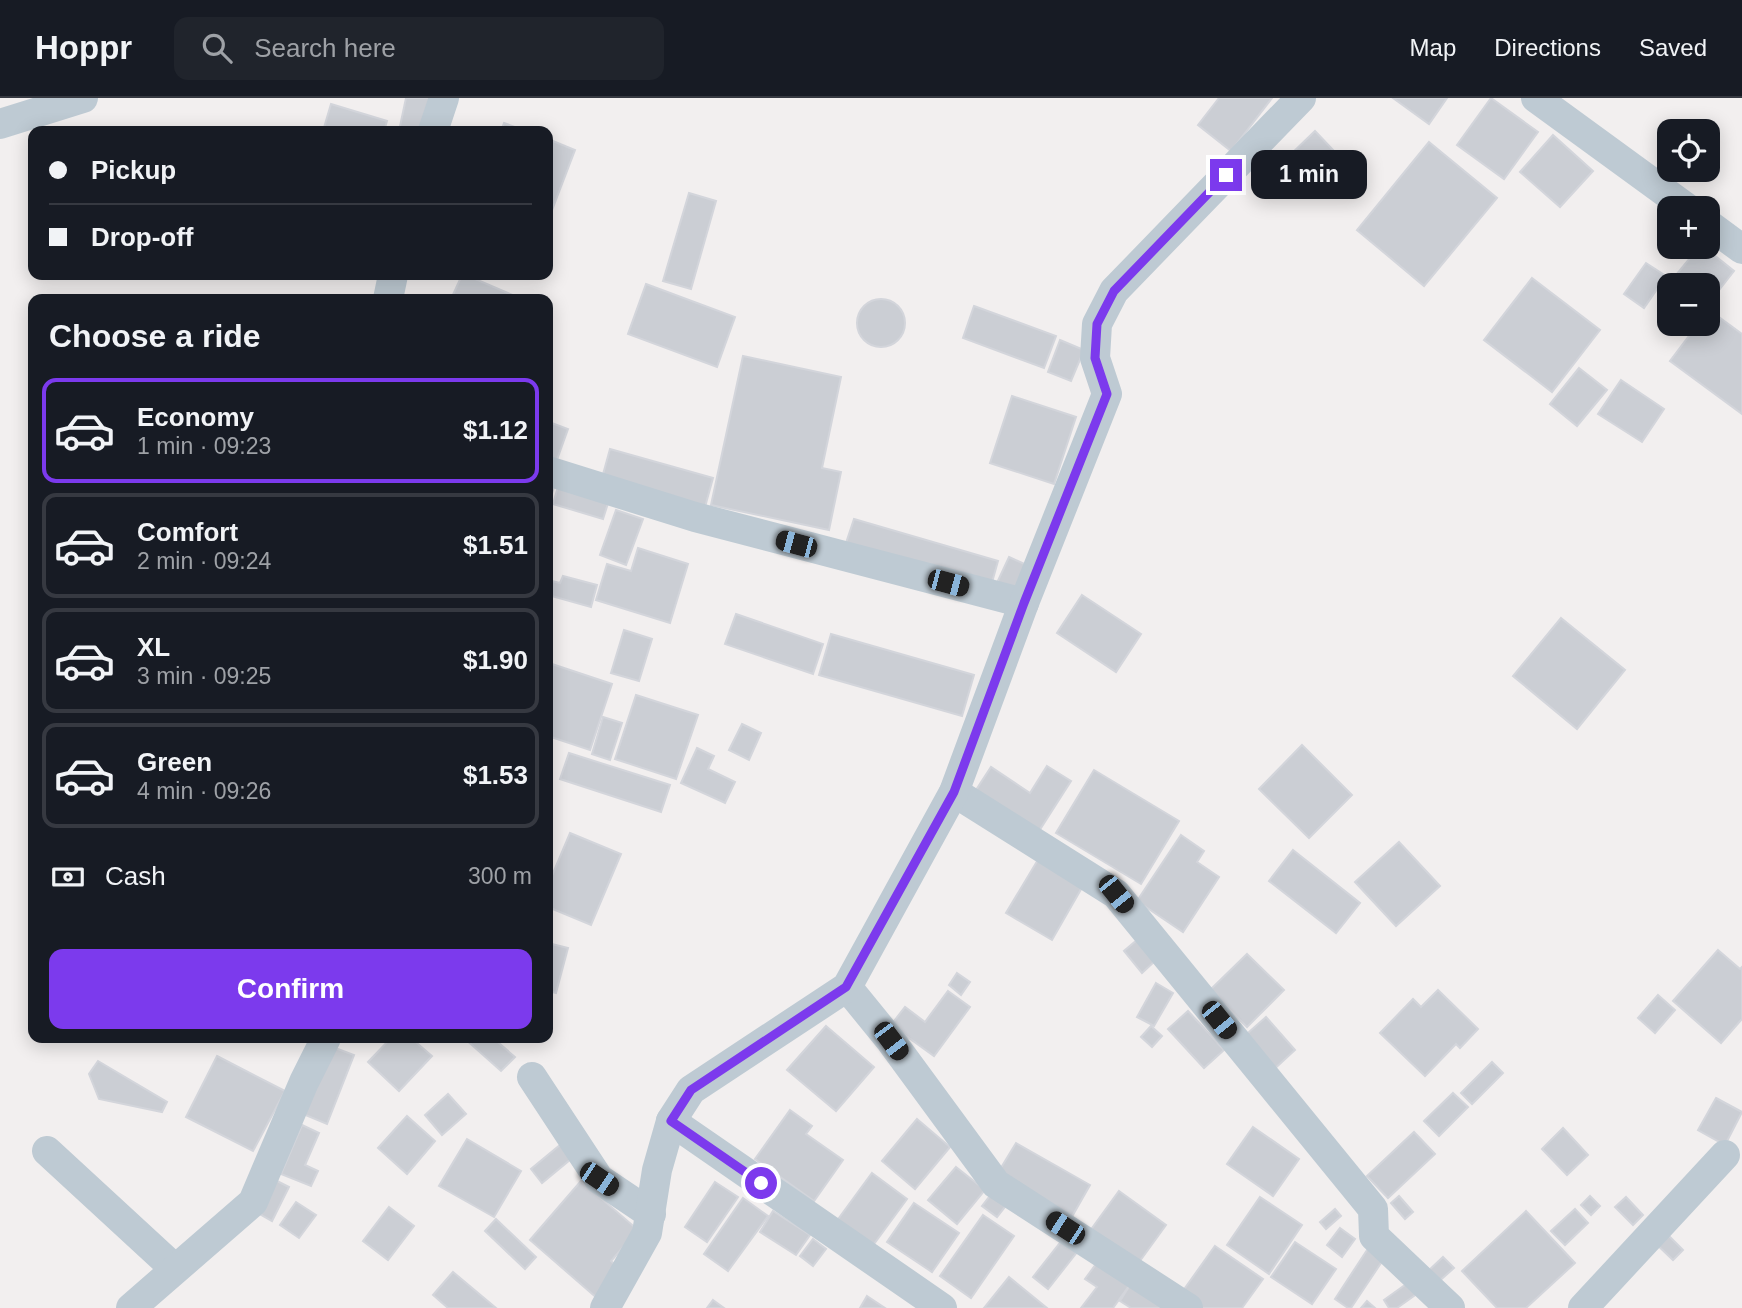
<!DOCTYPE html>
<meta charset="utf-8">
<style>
:root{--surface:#171b24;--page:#20242c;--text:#f1f3f6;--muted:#9ea1a6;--line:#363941;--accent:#7c3aed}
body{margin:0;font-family:Helvetica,sans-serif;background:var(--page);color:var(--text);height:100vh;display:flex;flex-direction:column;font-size:26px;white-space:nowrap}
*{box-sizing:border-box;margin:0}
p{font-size:23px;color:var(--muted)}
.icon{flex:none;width:38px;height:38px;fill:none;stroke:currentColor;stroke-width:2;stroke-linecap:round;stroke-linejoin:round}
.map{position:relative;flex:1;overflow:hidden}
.details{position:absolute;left:28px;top:196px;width:525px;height:749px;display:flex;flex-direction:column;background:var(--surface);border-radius:14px;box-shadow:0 4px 18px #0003}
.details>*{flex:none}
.top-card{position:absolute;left:28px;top:28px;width:525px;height:154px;border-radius:14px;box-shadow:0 4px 18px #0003;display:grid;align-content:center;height:154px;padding:0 21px;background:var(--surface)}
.fabs{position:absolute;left:1657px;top:21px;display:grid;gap:14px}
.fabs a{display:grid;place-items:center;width:63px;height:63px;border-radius:14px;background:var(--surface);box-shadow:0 4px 18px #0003;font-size:35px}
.end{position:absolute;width:32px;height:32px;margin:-16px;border:9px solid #7c3aed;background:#fff;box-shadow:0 0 0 4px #fff}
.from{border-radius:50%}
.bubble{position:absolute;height:49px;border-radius:14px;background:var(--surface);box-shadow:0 4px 18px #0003;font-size:23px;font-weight:700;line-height:49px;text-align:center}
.car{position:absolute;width:21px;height:42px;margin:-21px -10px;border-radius:9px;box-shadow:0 0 5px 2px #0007;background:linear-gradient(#222 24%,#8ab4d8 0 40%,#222 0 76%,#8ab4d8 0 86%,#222 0)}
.top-card b{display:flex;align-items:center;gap:24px;height:66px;font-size:26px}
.top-card b+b{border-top:2px solid var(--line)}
.top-card i{width:18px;height:18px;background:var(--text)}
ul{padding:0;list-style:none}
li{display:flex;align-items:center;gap:21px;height:105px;margin:0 14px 10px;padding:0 7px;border:4px solid var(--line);border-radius:14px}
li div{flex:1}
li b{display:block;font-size:26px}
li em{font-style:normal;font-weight:700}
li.active{border-color:var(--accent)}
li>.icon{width:63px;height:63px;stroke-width:1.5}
h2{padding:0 21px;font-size:32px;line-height:84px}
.pay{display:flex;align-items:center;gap:18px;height:77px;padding:0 21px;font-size:26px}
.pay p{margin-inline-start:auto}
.button{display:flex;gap:14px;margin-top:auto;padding:14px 21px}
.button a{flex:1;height:80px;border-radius:14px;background:var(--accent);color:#fff;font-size:28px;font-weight:700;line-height:80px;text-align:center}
header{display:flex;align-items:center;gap:42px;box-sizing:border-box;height:98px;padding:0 35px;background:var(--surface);border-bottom:2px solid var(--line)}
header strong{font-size:33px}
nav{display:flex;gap:38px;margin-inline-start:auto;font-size:24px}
.search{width:490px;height:63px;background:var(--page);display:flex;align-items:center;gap:18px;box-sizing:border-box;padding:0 24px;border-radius:14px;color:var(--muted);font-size:26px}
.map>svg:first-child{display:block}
</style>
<header>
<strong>Hoppr</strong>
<div class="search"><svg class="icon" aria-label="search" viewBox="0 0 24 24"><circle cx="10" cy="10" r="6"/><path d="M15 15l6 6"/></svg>Search here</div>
<nav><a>Map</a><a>Directions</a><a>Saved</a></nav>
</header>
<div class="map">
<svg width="1742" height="1210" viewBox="0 0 1742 1210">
<rect width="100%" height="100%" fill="#f2efef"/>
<!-- building -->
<g fill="#cbced4" stroke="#d3d5db" stroke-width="2">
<path d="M406,0h29l-7,33h-29z"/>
<path d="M1219,0h53l-41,53 -33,-26z"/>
<path d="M1393,0h54l-18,26z"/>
<path d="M1491,0l47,34 -34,47 -47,-34z"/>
<path d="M331,6l56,17 -3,10h-61z"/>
<path d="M504,25l22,8h-25z"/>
<path d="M1315,33l19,20 -9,9 14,13 -20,19 -32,-34z"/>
<path d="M1553,37l40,36 -33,36 -40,-35z"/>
<path d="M548,41l27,11 -26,68h-1z"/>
<path d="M1429,44l68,56 -73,88 -67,-56z"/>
<path d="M689,95l27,8 -25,88 -28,-8z"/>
<path d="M1699,149h5l30,24 -26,33v-19h-38v13l-8,-6z"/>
<path d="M1646,165l20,13 -22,32 -20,-14z"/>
<path d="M462,177h4l56,24h-71z"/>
<path d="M1532,180l68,52 -48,62 -68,-52z"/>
<path d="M646,186l89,33 -18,50 -89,-33z"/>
<circle cx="881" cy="225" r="24"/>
<path d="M974,208l82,30 -12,32 -81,-30z"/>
<path d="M1708,211l34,25v80l-72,-53 28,-37h10z"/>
<path d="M1060,242l24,10 -13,31 -23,-9z"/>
<path d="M743,258l98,21 -19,91 19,4 -12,58 -118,-25z"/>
<path d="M1579,270l28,22 -30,36 -27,-22z"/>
<path d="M1621,282l43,29 -22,33 -44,-28z"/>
<path d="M1012,298l64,21 -22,67 -64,-21z"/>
<path d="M549,324l19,7 -14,39 -6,-2z"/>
<path d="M610,351l103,29 -8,29 -103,-29z"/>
<path d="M548,384l7,2 -6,19h-1z"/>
<path d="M559,385l51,14 -7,22 -50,-15z"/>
<path d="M616,412l27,9 -17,46 -26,-10z"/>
<path d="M854,421l144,42 -7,25 -145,-43z"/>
<path d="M638,450l50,16 -18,59 -74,-23 11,-36 24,7z"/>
<path d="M1009,459l20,9 -14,30 -20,-9z"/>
<path d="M563,478l34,9 -6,22 -43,-12v-15l12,3z"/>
<path d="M1082,497l59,39 -25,38 -59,-39z"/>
<path d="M736,516l87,30 -10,30 -88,-30z"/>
<path d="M1561,520l64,52 -48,59 -64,-53z"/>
<path d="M624,532l28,9 -13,42 -28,-8z"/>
<path d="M831,536l143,41 -12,41 -143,-41z"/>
<path d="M552,566l60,20 -22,66 -42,-14v-60z"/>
<path d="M636,597l62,20 -22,64 -61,-20z"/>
<path d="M603,619l19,6 -12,37 -18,-6z"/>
<path d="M742,626l19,9 -12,27 -20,-10z"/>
<path d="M1302,647l50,50 -43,43 -50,-49z"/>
<path d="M697,650l17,8 -6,13 27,13 -10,21 -44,-20z"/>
<path d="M569,655l101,32 -9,27 -101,-33z"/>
<path d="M1047,668l24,15 -32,50 -63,-41 15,-23 39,26z"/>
<path d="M1094,672l85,51 -38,63 -85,-51z"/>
<path d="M570,735l51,21 -30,71 -43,-18v-22z"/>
<path d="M1181,737l23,16 -7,11 22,15 -36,55 -46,-31z"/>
<path d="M1399,744l41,44 -44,40 -41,-44z"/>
<path d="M1293,752l67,53 -24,30 -67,-52z"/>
<path d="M1039,760l45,26 -32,56 -46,-27z"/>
<path d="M1137,842l18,21 -13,12 -18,-22z"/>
<path d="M548,845l20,5 -12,45 -8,-2z"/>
<path d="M1718,852l22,19 2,-2v52l-21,24 -48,-42z"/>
<path d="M1247,856l37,36 -37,37 -37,-37z"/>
<path d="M957,875l13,9 -9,13 -12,-10z"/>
<path d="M1156,885l17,10 -19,33 -17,-9z"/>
<path d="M1438,892l40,39 -18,19 -4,-4 -31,32 -45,-43 33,-34 8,8z"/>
<path d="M948,893l22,16 -36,49 -43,-31 14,-18 20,15z"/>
<path d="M1658,897l17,15 -20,23 -17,-15z"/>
<path d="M1188,913l36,39 -20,18 -36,-39z"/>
<path d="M1266,919l29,33 -24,22 -30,-33z"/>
<path d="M826,928l48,41 -38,44 -49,-41z"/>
<path d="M1151,928l11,10 -10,11 -11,-10z"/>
<path d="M391,940h20l21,18 -33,35 -31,-29z"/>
<path d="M464,940h29l22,19 -14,14z"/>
<path d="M330,948l24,9 -27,69 -24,-10z"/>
<path d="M217,958l68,35 -32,60 -67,-34z"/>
<path d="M98,963l69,41 -5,10 -63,-13 -10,-25z"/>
<path d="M1492,964l11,11 -31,31 -11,-11z"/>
<path d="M1453,995l15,14 -29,29 -15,-15z"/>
<path d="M448,996l18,20 -24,21 -17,-20z"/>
<path d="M1716,1000l26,14 -17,33 -27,-15z"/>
<path d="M790,1012l22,16 -6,8 37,26 -29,41 -59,-42z"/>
<path d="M407,1018l28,25 -28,33 -29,-26z"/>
<path d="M917,1021l33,28 -35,42 -33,-28z"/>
<path d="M302,1027l17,8 -14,32 13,6 -7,15 -30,-12z"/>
<path d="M1253,1029l46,32 -26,37 -46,-32z"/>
<path d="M1563,1030l25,27 -21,20 -25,-26z"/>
<path d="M1414,1034l21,22 -47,44 -21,-22z"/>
<path d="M467,1041l54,32 -27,46 -55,-31z"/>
<path d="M1016,1045l74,42 -20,35 -74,-44z"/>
<path d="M560,1047l11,14 -29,24 -11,-14z"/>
<path d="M956,1069l29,23 -28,34 -29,-24z"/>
<path d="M872,1075l35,26 -36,49 -35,-26z"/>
<path d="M275,1082l14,7 -17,34 -14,-8z"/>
<path d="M581,1083l57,49 -27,31 10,9 -24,28 -67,-58z"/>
<path d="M715,1084l23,15 -31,45 -22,-15z"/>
<path d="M1119,1093l47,34 -32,44 -47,-34z"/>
<path d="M993,1094l15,11 -11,14 -15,-11z"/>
<path d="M1399,1098l14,16 -8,7 -14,-16z"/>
<path d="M1590,1098l10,10 -9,9 -10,-10z"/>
<path d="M1260,1099l42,28 -33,49 -42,-29z"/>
<path d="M1626,1099l17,18 -10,10 -18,-18z"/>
<path d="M743,1100l25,18 -40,55 -24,-17z"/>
<path d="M296,1104l20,13 -17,23 -19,-13z"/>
<path d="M914,1105l45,30 -27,39 -45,-30z"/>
<path d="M389,1109l25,19 -26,34 -25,-19z"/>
<path d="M1335,1111l6,7 -15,13 -6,-7z"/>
<path d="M1575,1111l13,14 -23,22 -14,-14z"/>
<path d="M773,1113l37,24 -14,20 -36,-23z"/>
<path d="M1526,1113l49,52 -49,45h-29l-35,-37z"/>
<path d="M983,1117l31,21 -43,62 -31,-22z"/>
<path d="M496,1121l40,38 -11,12 -40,-38z"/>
<path d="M1340,1130l15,11 -13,18 -15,-12z"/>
<path d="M1662,1131l21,21 -10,10 -21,-20z"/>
<path d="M813,1141l13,10 -13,17 -13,-10z"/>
<path d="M1063,1141l15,12 -30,38 -15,-12z"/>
<path d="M1295,1144l41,27 -24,35 -41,-27z"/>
<path d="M1215,1148l48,33 -21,29h-44l-18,-13z"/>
<path d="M1369,1149l16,10 -34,51h-3l-13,-9z"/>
<path d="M1443,1159l11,11 -17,15 -10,-11z"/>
<path d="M1099,1162l32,23 -18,25h-32l16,-21 -12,-8z"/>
<path d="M453,1174l43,36h-48l-15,-13z"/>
<path d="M1009,1179l38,31h-63z"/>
<path d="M1409,1184l9,11 -21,15h-8l-5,-8z"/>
<path d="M1130,1187l37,23h-36l-11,-7z"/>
<path d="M867,1198l18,12h-25z"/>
<path d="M713,1202l11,8h-17z"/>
<path d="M1367,1203l8,7h-14z"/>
</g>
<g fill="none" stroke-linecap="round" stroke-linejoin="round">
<!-- street -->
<g stroke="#becad3" stroke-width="30">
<path d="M1536,0l151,110"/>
<path d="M0,26l83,-26"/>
<path d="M433,33l11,-33"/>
<path d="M1708,126l34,25"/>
<path d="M388,201l5,-24"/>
<path d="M548,373l147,46 329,86"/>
<path d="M954,694l162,102 257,315 1,27 76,72"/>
<path d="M847,889l44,54 105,143 192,124"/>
<path d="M532,979l67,102 52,35"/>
<path d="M671,1023l271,187"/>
<path d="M47,1053l127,117"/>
<path d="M131,1210l122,-106 51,-120 22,-44"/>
<path d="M605,1210l42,-75 10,-63 14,-49 20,-31 156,-103 107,-195 70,-189 83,-209 -12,-36 2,-34 17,-33 187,-193"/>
<path d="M1583,1210l142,-153"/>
</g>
</g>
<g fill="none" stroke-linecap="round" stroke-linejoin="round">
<!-- route -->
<path stroke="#7c3aed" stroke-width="9" d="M761,1085l-90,-62 20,-31 155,-103 108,-195 70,-189 83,-209 -12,-36 2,-34 17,-33 112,-116"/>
</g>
</svg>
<div class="fabs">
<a><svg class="icon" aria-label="locate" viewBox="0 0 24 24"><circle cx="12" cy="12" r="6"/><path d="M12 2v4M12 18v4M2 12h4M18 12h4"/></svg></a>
<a>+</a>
<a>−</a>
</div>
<i class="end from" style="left:761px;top:1085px"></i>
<i class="end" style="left:1226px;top:77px"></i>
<div class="bubble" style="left:1251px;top:52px;width:116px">1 min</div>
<i class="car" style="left:796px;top:446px;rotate:285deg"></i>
<i class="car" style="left:948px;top:485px;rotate:105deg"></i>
<i class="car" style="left:1116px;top:796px;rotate:141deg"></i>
<i class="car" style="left:1219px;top:922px;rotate:141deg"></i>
<i class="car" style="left:891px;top:943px;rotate:143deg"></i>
<i class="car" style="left:599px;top:1081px;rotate:124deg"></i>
<i class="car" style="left:1065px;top:1130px;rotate:303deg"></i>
<div class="top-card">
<b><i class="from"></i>Pickup</b>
<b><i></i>Drop-off</b>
</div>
<section class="details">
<h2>Choose a ride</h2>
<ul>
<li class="active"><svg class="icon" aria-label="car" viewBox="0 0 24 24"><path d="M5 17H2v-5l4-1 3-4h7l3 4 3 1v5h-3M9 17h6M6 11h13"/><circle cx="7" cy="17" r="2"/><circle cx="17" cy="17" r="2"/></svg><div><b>Economy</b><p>1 min · 09:23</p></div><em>$1.12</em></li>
<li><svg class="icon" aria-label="car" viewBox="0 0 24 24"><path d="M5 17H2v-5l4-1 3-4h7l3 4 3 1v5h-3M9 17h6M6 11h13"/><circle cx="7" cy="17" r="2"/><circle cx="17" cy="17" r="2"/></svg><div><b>Comfort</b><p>2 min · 09:24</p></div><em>$1.51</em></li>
<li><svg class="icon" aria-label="car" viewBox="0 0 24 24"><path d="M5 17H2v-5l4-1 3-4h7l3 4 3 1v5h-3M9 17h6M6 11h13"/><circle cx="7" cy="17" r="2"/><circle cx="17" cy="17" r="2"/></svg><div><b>XL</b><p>3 min · 09:25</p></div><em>$1.90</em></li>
<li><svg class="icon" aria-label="car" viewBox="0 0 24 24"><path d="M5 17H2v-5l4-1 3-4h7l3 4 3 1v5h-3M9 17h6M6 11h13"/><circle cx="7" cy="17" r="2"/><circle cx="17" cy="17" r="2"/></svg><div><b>Green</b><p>4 min · 09:26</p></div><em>$1.53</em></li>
</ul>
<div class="pay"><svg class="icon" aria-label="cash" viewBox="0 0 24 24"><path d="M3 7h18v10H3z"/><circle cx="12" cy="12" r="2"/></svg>Cash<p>300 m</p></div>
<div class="button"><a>Confirm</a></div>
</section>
</div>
